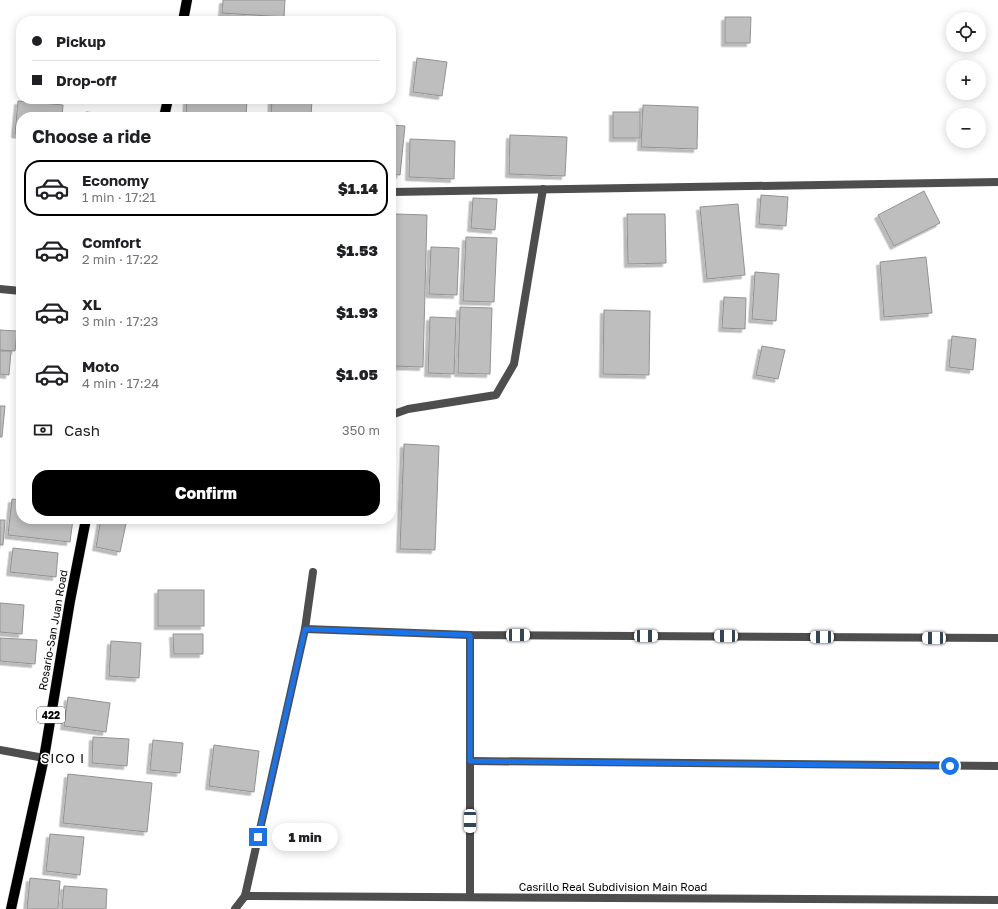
<!DOCTYPE html>
<meta charset="utf-8">
<style>
:root{--surface:#fff;--page:#f6f6f6;--text:#202124;--muted:#757577;--line:#e0e0e0;--accent:#000}
body{margin:0;font-family:"Golos Text",sans-serif;background:var(--page);color:var(--text);height:100vh;display:flex;flex-direction:column;font-size:15px;white-space:nowrap}
*{box-sizing:border-box;margin:0}
p{font-size:13px;color:var(--muted)}
.icon{flex:none;width:22px;height:22px;fill:none;stroke:currentColor;stroke-width:2;stroke-linecap:round;stroke-linejoin:round}
.map{position:relative;flex:1;overflow:hidden}
.drawer{position:absolute;left:16px;top:112px;width:380px;height:412px;display:flex;flex-direction:column;background:var(--surface);border-radius:16px;box-shadow:0 2px 10px #0003}
.drawer>*{flex:none}
.hud{position:absolute;left:16px;top:16px;width:380px;height:88px;border-radius:16px;box-shadow:0 2px 10px #0003;display:grid;align-content:center;height:88px;padding:0 16px;background:var(--surface)}
.controls{position:absolute;left:946px;top:12px;display:grid;gap:8px}
.controls a{display:grid;place-items:center;width:40px;height:40px;border-radius:50%;background:var(--surface);box-shadow:0 2px 10px #0003;font-size:20px}
.end{position:absolute;width:18px;height:18px;margin:-9px;border:5px solid #1a73e8;background:#fff;box-shadow:0 0 0 2px #fff}
.from{border-radius:50%}
.bubble{position:absolute;height:28px;border-radius:14px;background:var(--surface);box-shadow:0 2px 10px #0003;font-size:13px;font-weight:800;line-height:28px;text-align:center}
.car{position:absolute;width:12px;height:24px;margin:-12px -6px;border-radius:5px;box-shadow:0 0 3px 1px #0007;background:linear-gradient(#fff 24%,#345 0 40%,#fff 0 76%,#345 0 86%,#fff 0)}
.hud b{display:flex;align-items:center;gap:14px;height:38px;font-size:15px}
.hud b+b{border-top:1px solid var(--line)}
.hud i{width:10px;height:10px;background:var(--text)}
ul{padding:0;list-style:none}
li{display:flex;align-items:center;gap:12px;height:56px;margin:0 8px 6px;padding:0 8px;border:2px solid transparent;border-radius:16px}
li div{flex:1}
li b{display:block;font-size:15px}
li em{font-style:normal;font-weight:800}
li.active{border-color:var(--accent)}
li>.icon{width:36px;height:36px;stroke-width:1.5}
h2{padding:0 16px;font-size:18px;line-height:48px}
.pay{display:flex;align-items:center;gap:10px;height:44px;padding:0 16px;font-size:15px}
.pay p{margin-inline-start:auto}
.cta{display:flex;gap:8px;margin-top:auto;padding:8px 16px}
.cta a{flex:1;height:46px;border-radius:16px;background:var(--accent);color:#fff;font-size:16px;font-weight:800;line-height:46px;text-align:center}
.map>svg:first-child{display:block}
</style>
<div class="map">
<svg width="998" height="909" viewBox="0 0 998 909">
<defs>
<filter id="shadow"><feDropShadow dx="-3.5" dy="3.5" stdDeviation="0" flood-color="#0004"/></filter>
</defs>
<rect width="100%" height="100%" fill="#fff"/>
<!-- building -->
<g fill="#bebebe" stroke="#929292" filter="url(#shadow)">
<path d="M223,0h62l-1,17 -62,-4z"/>
<path d="M725,17h26l-1,26h-25z"/>
<path d="M417,58l30,4 -5,34 -29,-4z"/>
<path d="M187,99h60l-1,18h-60z"/>
<path d="M272,99h40l-1,18h-40z"/>
<path d="M18,101l45,4 -1,12h-41v18l-6,-1z"/>
<path d="M643,105l55,2 -1,42 -56,-2z"/>
<path d="M86,112l51,5h-52z"/>
<rect x="613" y="112" width="27" height="26"/>
<path d="M391,125l14,1 -5,49 -9,-1z"/>
<path d="M510,135l57,2 -2,39 -56,-2z"/>
<path d="M410,139l45,2 -1,38 -45,-2z"/>
<path d="M924,191l16,32 -46,23 -16,-31z"/>
<path d="M761,195l27,2 -2,29 -27,-2z"/>
<path d="M473,198l24,1 -2,31 -24,-2z"/>
<path d="M738,204l7,71 -38,4 -7,-72z"/>
<path d="M395,214l32,1 -4,152 -31,-1z"/>
<path d="M627,214h38l1,49 -38,1z"/>
<path d="M466,237l31,1 -3,64 -31,-1z"/>
<path d="M431,247l28,1 -2,47 -28,-1z"/>
<path d="M926,257l6,56 -48,4 -4,-55z"/>
<path d="M755,272l24,2 -3,47 -24,-2z"/>
<path d="M724,297l22,1 -1,31 -23,-1z"/>
<path d="M460,307l32,1 -2,66 -32,-1z"/>
<path d="M604,310l46,1 -1,64 -46,-1z"/>
<path d="M430,317l26,1 -2,56 -26,-1z"/>
<path d="M0,330l17,1 -2,20 -15,-1z"/>
<path d="M952,336l24,3 -3,31 -24,-3z"/>
<path d="M762,346l23,4 -7,29 -22,-4z"/>
<path d="M0,351h11l-2,24 -9,-1z"/>
<path d="M0,406h5l-3,31h-2z"/>
<path d="M404,444l35,2 -4,104 -35,-1z"/>
<path d="M12,499l9,1v19h52l-3,23 -62,-7z"/>
<path d="M101,519h26l-7,33 -24,-5z"/>
<path d="M0,520h5l-2,25h-3z"/>
<path d="M13,548l45,5 -2,24 -46,-5z"/>
<rect x="158" y="590" width="46" height="36"/>
<path d="M0,603l24,2 -2,29 -22,-2z"/>
<path d="M173,634h30v20h-29z"/>
<path d="M0,638l37,2 -2,24 -35,-3z"/>
<path d="M111,641l30,2 -2,35 -30,-2z"/>
<path d="M68,697l42,6 -4,29 -42,-6z"/>
<path d="M93,737l36,2 -2,27 -35,-3z"/>
<path d="M153,740l30,3 -3,30 -30,-3z"/>
<path d="M214,745l45,6 -5,41 -45,-6z"/>
<path d="M68,774l84,9 -5,49 -84,-9z"/>
<path d="M50,834l34,3 -4,38 -34,-4z"/>
<path d="M30,878l30,3 -2,28h-31z"/>
<path d="M64,886l43,3 -1,20h-44z"/>
</g>
<g fill="none" stroke-linecap="round" stroke-linejoin="round">
<!-- primary casing -->
<g stroke="#dbdbdb" stroke-width="11">
<g id="primary">
<path d="M183,21l4,-21"/>
<path d="M164,117l4,-18"/>
<path d="M11,909l33,-151 26,-157 16,-82"/>
</g>
</g>
<!-- service -->
<path stroke="#4e4e4e" stroke-width="8" d="M391,415l17,-6 88,-14 18,-31 29,-175"/>
<!-- minor -->
<g stroke="#4e4e4e" stroke-width="8">
<path d="M0,289l21,2"/>
<path d="M305,629l165,6 528,3"/>
<path d="M470,635v262"/>
<path d="M0,750l44,8"/>
<path d="M470,761l528,5"/>
<path d="M245,896l753,4"/>
<path d="M235,909l10,-13 60,-267 8,-57"/>
</g>
<!-- tertiary -->
<path stroke="#4e4e4e" stroke-width="8" d="M391,192l607,-10"/>
<!-- primary -->
<use href="#primary" stroke="#000" stroke-width="10"/>
</g>
<g fill="none" stroke-linecap="round" stroke-linejoin="round">
<!-- route -->
<path stroke="#1a73e8" stroke-width="5" d="M258,837l47,-208 165,6v126l480,5"/>
</g>
<g text-anchor="middle" stroke-width="3" stroke-linejoin="round" paint-order="stroke">
<!-- shield labels -->
<rect fill="#fff" stroke="#4c4c4c" stroke-width="1" x="37" y="707" width="28" height="16" rx="3"/>
<g font-size="10" font-weight="bold" fill="#000">
<text x="51" y="719">422</text>
</g>
<!-- street labels -->
<g font-size="11" fill="#000" stroke="#fff">
<text transform="translate(53 630) rotate(-80)" y="4">Rosario-San Juan Road</text>
<text x="613" y="891">Casrillo Real Subdivision Main Road</text>
</g>
<!-- quarter labels -->
<g font-size="13" letter-spacing="1" fill="#000" stroke="#fff">
<text x="63" y="763">SICO I</text>
</g>
</g>
</svg>
<div class="controls">
<a><svg class="icon" aria-label="locate" viewBox="0 0 24 24"><circle cx="12" cy="12" r="6"/><path d="M12 2v4M12 18v4M2 12h4M18 12h4"/></svg></a>
<a>+</a>
<a>−</a>
</div>
<i class="end from" style="left:950px;top:766px"></i>
<i class="end" style="left:258px;top:837px"></i>
<div class="bubble" style="left:272px;top:823px;width:66px">1 min</div>
<i class="car" style="left:518px;top:635px;rotate:90deg"></i>
<i class="car" style="left:646px;top:636px;rotate:90deg"></i>
<i class="car" style="left:726px;top:636px;rotate:270deg"></i>
<i class="car" style="left:822px;top:637px;rotate:270deg"></i>
<i class="car" style="left:934px;top:638px;rotate:270deg"></i>
<i class="car" style="left:470px;top:821px;rotate:180deg"></i>
<div class="hud">
<b><i class="from"></i>Pickup</b>
<b><i></i>Drop-off</b>
</div>
<section class="drawer">
<h2>Choose a ride</h2>
<ul>
<li class="active"><svg class="icon" aria-label="car" viewBox="0 0 24 24"><path d="M5 17H2v-5l4-1 3-4h7l3 4 3 1v5h-3M9 17h6M6 11h13"/><circle cx="7" cy="17" r="2"/><circle cx="17" cy="17" r="2"/></svg><div><b>Economy</b><p>1 min · 17:21</p></div><em>$1.14</em></li>
<li><svg class="icon" aria-label="car" viewBox="0 0 24 24"><path d="M5 17H2v-5l4-1 3-4h7l3 4 3 1v5h-3M9 17h6M6 11h13"/><circle cx="7" cy="17" r="2"/><circle cx="17" cy="17" r="2"/></svg><div><b>Comfort</b><p>2 min · 17:22</p></div><em>$1.53</em></li>
<li><svg class="icon" aria-label="car" viewBox="0 0 24 24"><path d="M5 17H2v-5l4-1 3-4h7l3 4 3 1v5h-3M9 17h6M6 11h13"/><circle cx="7" cy="17" r="2"/><circle cx="17" cy="17" r="2"/></svg><div><b>XL</b><p>3 min · 17:23</p></div><em>$1.93</em></li>
<li><svg class="icon" aria-label="car" viewBox="0 0 24 24"><path d="M5 17H2v-5l4-1 3-4h7l3 4 3 1v5h-3M9 17h6M6 11h13"/><circle cx="7" cy="17" r="2"/><circle cx="17" cy="17" r="2"/></svg><div><b>Moto</b><p>4 min · 17:24</p></div><em>$1.05</em></li>
</ul>
<div class="pay"><svg class="icon" aria-label="cash" viewBox="0 0 24 24"><path d="M3 7h18v10H3z"/><circle cx="12" cy="12" r="2"/></svg>Cash<p>350 m</p></div>
<div class="cta"><a>Confirm</a></div>
</section>
</div>
